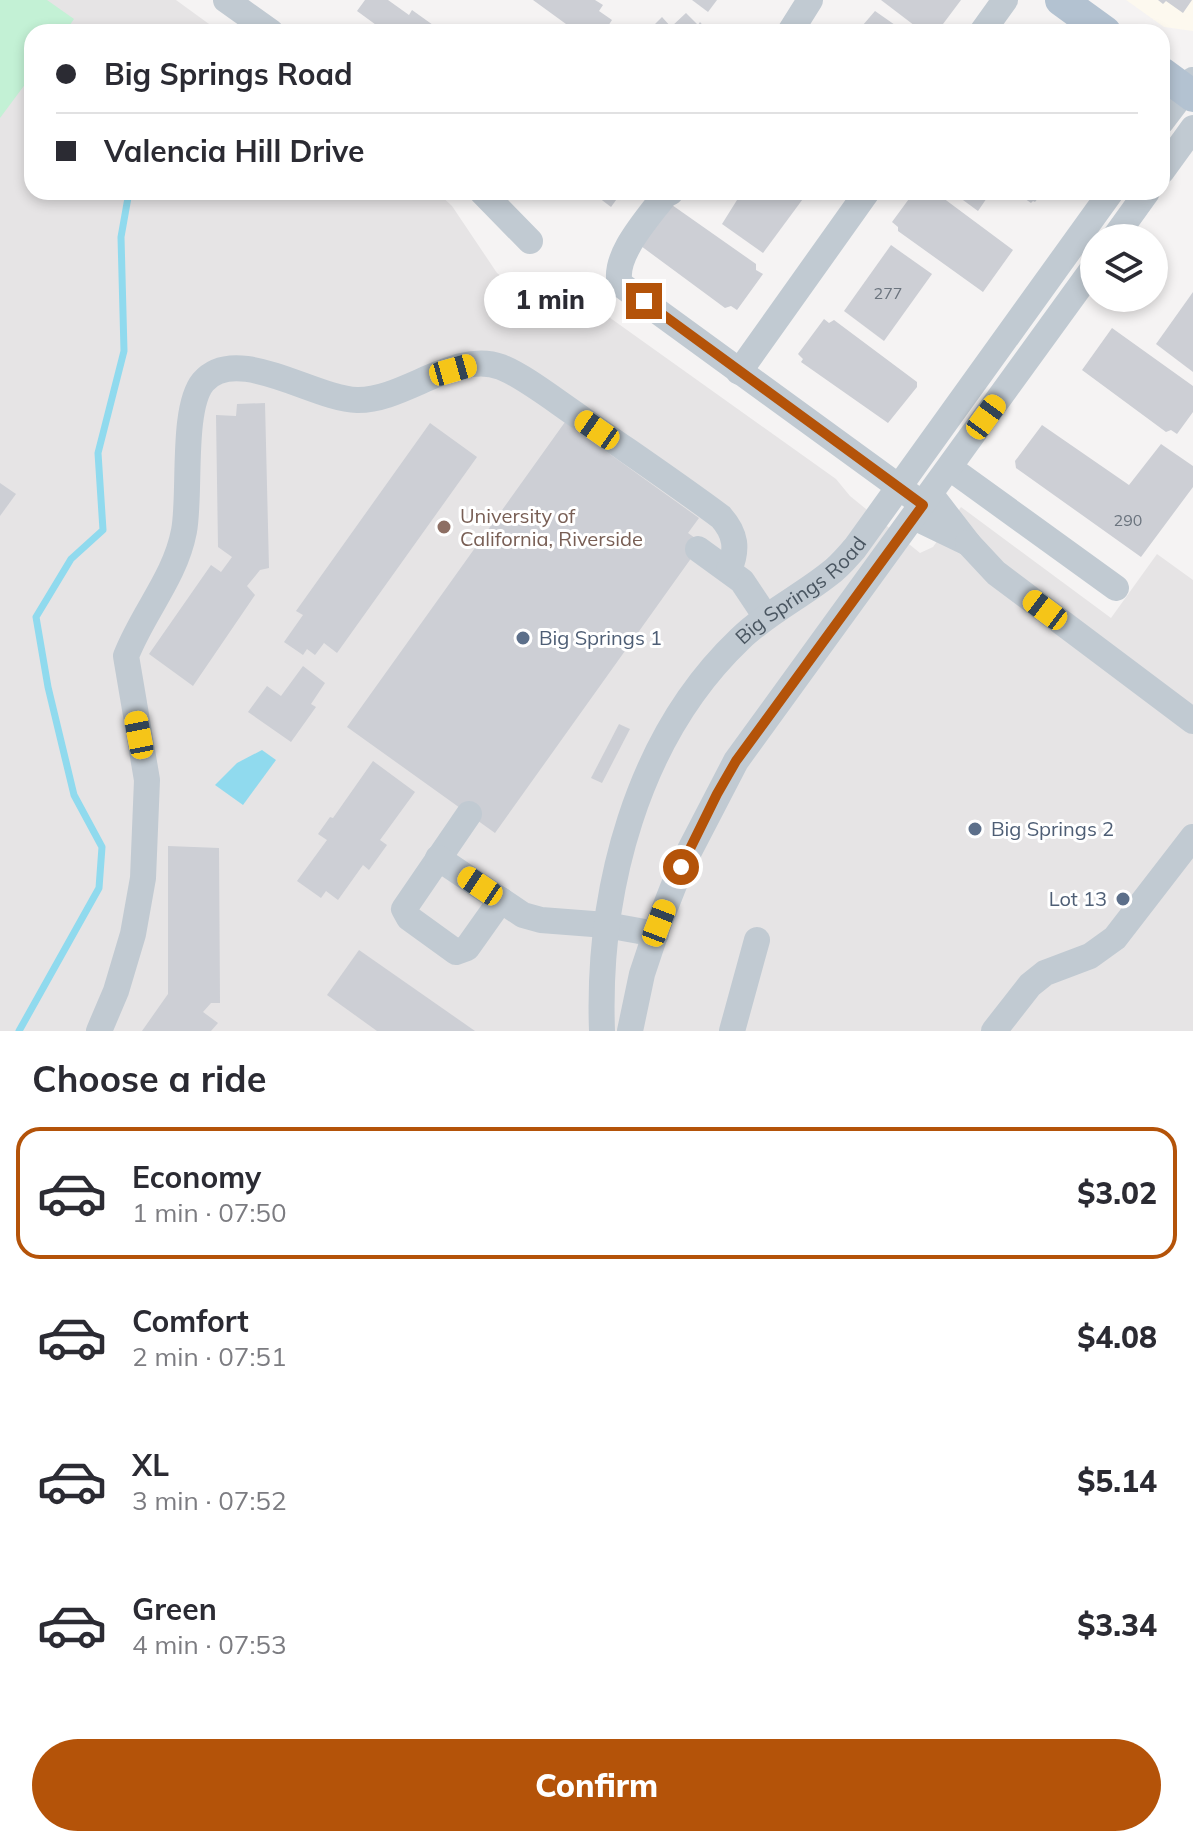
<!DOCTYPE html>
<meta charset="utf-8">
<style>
:root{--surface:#fff;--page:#f7f7f7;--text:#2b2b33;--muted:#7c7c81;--line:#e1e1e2;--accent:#b45309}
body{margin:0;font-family:Mulish,sans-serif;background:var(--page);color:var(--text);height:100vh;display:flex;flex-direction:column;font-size:30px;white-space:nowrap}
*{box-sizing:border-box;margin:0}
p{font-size:26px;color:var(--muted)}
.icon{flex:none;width:44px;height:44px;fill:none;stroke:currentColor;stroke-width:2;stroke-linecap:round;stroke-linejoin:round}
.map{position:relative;height:1031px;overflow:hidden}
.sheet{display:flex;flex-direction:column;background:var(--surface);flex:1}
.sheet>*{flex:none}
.banner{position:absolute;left:24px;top:24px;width:1146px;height:176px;border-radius:24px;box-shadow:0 4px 12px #0003;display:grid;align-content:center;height:176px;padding:0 32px;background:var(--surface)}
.tools{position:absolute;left:1080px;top:224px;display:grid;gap:16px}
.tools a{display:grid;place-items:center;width:88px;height:88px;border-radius:50%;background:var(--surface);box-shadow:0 4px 12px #0003;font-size:40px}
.end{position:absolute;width:36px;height:36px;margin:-18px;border:10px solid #b45309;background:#fff;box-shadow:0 0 0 4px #fff}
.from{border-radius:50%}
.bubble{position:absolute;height:56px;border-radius:28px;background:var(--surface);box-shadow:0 4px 12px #0003;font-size:26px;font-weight:800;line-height:56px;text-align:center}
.car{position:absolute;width:24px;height:48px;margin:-24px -12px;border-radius:10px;box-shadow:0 0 6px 2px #0007;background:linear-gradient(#f5c518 24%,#345 0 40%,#f5c518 0 76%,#345 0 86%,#f5c518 0)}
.banner b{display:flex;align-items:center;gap:28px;height:76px;font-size:30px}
.banner b+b{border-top:2px solid var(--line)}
.banner i{width:20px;height:20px;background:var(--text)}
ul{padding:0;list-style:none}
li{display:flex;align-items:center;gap:24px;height:132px;margin:0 16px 12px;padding:0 16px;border:4px solid transparent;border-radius:24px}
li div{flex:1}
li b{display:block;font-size:30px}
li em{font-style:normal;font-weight:800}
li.selected{border-color:var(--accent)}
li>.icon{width:72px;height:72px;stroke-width:1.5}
h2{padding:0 32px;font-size:36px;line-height:96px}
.cta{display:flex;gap:16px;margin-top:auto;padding:16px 32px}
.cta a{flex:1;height:92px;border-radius:48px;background:var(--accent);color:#fff;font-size:32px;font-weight:800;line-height:92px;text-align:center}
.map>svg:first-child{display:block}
</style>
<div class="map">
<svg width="1193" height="1031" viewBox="0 0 1193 1031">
<rect width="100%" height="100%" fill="#f5f3f3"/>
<!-- commercial -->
<path fill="#fdf9ef" d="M1126,0h67v31l-29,-4z"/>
<!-- education -->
<path fill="#e6e4e5" d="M0,0h176l44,32h-188v160h405l15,14 45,67 22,17 65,15 22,10 230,164 14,17 70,57 13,-6 28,-40 150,111 46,-64 36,26v451h-1193z"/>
<!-- green -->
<path fill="#c3f1d5" d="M0,0h47l27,19 -9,13h-33v43l-32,43z"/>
<!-- water -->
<path fill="#90daee" d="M262,750l14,10 -33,45 -28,-20 22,-22z"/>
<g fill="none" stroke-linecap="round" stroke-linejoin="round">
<!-- stream -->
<path stroke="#90daee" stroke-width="7" d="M19,1031l80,-143 3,-41 -28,-52 -26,-108 -12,-70 35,-58 32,-29 -5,-77 26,-102 -3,-114 8,-45"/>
</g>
<!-- building -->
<g fill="#cdcfd5">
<path d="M365,0h23l21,15 3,-5 21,15 -5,7h-46l1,-2 -26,-19z"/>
<path d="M533,0h62l8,5 -4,6 13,9 -8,12h-8l-8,-6 -4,6h-7z"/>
<path d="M692,0h25l-9,12z"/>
<path d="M881,0h80l-24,32h-14z"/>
<path d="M1158,0h34l-9,13 -17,-12 -3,3z"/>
<path d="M875,11l30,21h-48z"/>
<path d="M686,13l12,12 2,-3 5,6 -2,2 1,2h-57l15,-15 9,10z"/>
<path d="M595,192h27l-11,15 -17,-13z"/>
<path d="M742,192h66l-45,61 -41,-29z"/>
<path d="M914,192h21l78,58 -30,42 -85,-61v-4l-6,-5z"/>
<path d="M952,192h39l-13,19z"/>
<path d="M1020,192h23l-8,10 -2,-1 -2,2 -13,-9z"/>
<path d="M672,205l84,59v6l7,4 -26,36 -6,-4 -6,2 -84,-62z"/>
<path d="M891,245l41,29 -48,67 -40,-30z"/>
<path d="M1193,292v80l-37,-28z"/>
<path d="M824,319l5,4 5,-3 83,62v5l-29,36 -87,-61 2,-3 -5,-5z"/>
<path d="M1112,328l81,58v26l-16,22 -6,-4 -5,2 -84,-62z"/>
<path d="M265,403l4,165 -9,2 -13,16 8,9 -62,91 -44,-32 62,-89 10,7 11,-15 -14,-10 -2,-132 20,1 1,-12z"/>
<path d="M565,422l134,96 -11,15 14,10 -207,290 -148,-106z"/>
<path d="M430,423l47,34 -140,196 -13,-10 -9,12 -8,-6 -4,6 -19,-13 19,-27 -7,-4z"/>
<path d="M1042,425l87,60 32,-41 32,22v21l-52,70 -125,-89 -1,-7z"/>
<path d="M0,483l16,11 -16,22z"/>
<path d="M303,666l22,17 -14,21 5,3 -25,35 -43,-30 19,-26 14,10z"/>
<path d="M619,724l11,5 -28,54 -11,-5z"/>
<path d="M373,761l42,31 -35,48 7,5 -18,25 -6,-5 -25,35 -12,-9 -5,7 -24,-17 30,-41 -9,-6 12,-17 3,1z"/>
<path d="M168,846l51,2 1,155h-9l-8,9 15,11 -7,8h-69l26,-37z"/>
<path d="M359,950l116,81h-98l-50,-36z"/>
</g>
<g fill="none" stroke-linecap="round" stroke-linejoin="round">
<!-- minor -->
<g stroke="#c1cad2" stroke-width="26">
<path d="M226,0l45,32"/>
<path d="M790,32l20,-32"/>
<path d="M982,32l23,-32"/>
<path d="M1162,121l31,-41"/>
<path d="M1162,171l31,-43"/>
<path d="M482,192l48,49"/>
<path d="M671,192l-6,3c-16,22 -53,61 -45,89l294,214"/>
<path d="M1114,238l33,-46"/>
<path d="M739,372l128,-180"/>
<path d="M950,468l166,120"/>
<path d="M914,517l54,26 -37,-48"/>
<path d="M968,543l28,30 197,148"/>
<path d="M698,549l44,32 24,36"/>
<path d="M469,814l-65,95 5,9 47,34 11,-4 34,-48"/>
<path d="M438,858l85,57 18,5 65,5 50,9"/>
<path d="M99,1031l17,-40 17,-57 10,-56 4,-98 -21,-124c17,-44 49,-78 58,-125 7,-37 -3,-122 19,-149 33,-39 111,17 154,18 47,1 98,-50 144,-33 23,9 56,35 77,49 48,34 96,66 143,101 15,17 17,32 8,53"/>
<path id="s1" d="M602,1031c-5,-139 34,-293 138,-392 27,-26 60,-42 89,-65 10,-7 18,-17 26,-26l256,-356"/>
<path d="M630,1031l12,-57 17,-51 22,-56 55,-106 358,-494"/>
<path d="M732,1031l25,-91"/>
<path d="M994,1031l36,-46 15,-12 45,-17 25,-18 78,-101"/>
</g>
<!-- major -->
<g stroke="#b3c2d1" stroke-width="32">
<path d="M1061,0l44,32"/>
<path d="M1162,73l31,23"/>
</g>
</g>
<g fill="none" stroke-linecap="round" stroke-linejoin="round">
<!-- route -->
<path stroke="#b45309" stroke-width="10" d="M644,301l279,204 -187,256 -19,33 -36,73"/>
</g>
<!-- markers -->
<circle fill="#8d6e63" stroke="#fff" stroke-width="3" cx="444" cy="527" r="8"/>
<g fill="#5c6f8a" stroke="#fff" stroke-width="3">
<circle cx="523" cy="638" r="8"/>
<circle cx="975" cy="829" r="8"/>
<circle cx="1123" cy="899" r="8"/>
</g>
<g text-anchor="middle" stroke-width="6" stroke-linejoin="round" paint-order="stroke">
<!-- number labels -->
<g font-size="16" fill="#6b747e">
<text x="888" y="299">277</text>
<text x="1128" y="526">290</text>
</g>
<!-- education labels -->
<g font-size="20" fill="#785e54" stroke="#fff" text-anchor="start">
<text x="460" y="523">University of<tspan x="460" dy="23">California, Riverside</tspan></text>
</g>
<!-- street labels -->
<g font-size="20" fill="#4a5661" stroke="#fff">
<text dy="7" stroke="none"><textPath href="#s1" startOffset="506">Big Springs Road</textPath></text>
</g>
<!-- service labels -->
<g font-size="20" fill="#4e5e75" stroke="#fff" text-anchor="start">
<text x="539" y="645">Big Springs 1</text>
<text x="991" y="836">Big Springs 2</text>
<text x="1107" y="906" text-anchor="end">Lot 13</text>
</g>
</g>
</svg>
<div class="tools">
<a><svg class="icon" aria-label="layers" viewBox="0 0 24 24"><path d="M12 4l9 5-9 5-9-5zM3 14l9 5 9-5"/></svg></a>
</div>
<i class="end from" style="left:681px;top:867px"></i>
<i class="end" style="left:644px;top:301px"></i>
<div class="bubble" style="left:484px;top:272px;width:132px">1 min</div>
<i class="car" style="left:453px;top:370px;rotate:74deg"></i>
<i class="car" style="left:986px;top:417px;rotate:36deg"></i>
<i class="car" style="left:597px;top:430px;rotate:305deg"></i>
<i class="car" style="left:1045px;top:610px;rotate:307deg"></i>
<i class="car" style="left:139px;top:735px;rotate:349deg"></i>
<i class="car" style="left:480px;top:886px;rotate:304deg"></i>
<i class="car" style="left:659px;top:923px;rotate:21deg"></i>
<div class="banner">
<b><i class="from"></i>Big Springs Road</b>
<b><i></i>Valencia Hill Drive</b>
</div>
</div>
<section class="sheet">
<h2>Choose a ride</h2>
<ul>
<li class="selected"><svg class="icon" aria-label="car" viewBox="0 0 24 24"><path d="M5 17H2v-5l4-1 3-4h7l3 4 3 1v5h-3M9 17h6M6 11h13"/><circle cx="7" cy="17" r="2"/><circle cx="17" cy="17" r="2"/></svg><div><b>Economy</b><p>1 min · 07:50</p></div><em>$3.02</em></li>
<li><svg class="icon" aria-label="car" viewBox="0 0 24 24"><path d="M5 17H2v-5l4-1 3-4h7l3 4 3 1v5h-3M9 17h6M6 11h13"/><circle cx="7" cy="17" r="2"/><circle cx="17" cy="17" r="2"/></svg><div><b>Comfort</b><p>2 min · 07:51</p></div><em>$4.08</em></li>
<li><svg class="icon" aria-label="car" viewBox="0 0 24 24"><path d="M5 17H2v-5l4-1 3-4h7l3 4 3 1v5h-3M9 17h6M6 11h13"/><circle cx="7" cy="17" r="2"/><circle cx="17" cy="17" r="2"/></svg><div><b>XL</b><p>3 min · 07:52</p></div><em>$5.14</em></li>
<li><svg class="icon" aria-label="car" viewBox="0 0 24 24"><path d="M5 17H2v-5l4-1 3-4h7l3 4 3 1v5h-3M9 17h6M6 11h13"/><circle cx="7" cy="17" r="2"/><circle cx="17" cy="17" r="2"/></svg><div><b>Green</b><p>4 min · 07:53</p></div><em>$3.34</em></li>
</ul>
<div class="cta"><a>Confirm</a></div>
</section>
